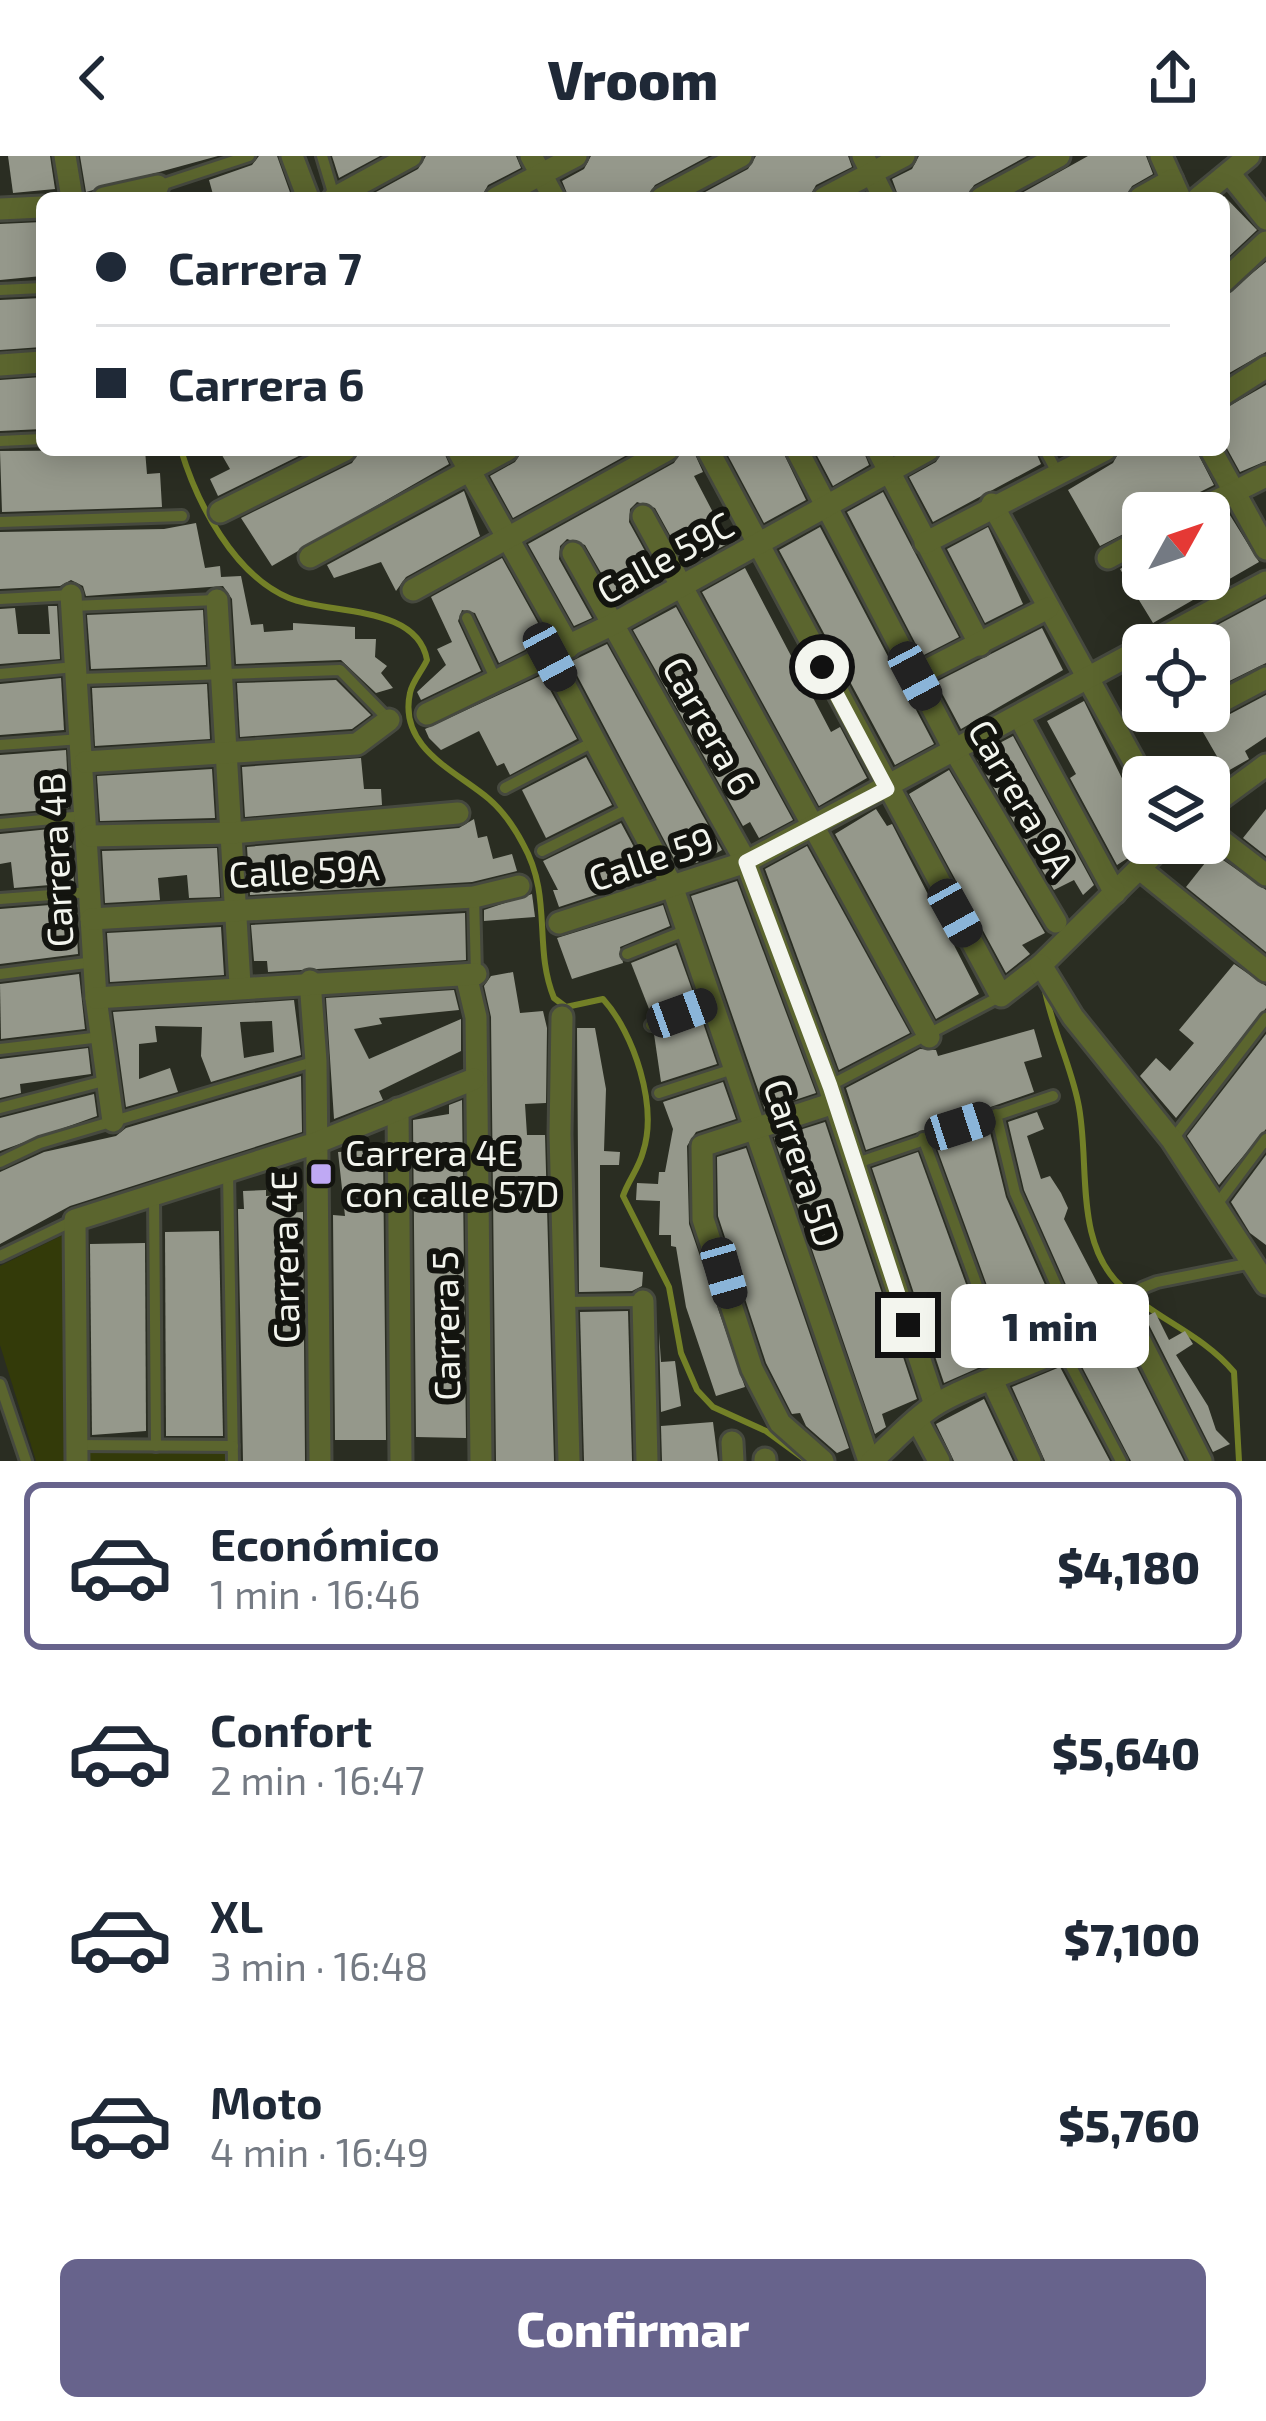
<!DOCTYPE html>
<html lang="es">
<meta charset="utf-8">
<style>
:root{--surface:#fff;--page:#f2f2f3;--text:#1f2937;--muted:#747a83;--line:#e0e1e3;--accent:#67638c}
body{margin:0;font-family:"Exo 2",sans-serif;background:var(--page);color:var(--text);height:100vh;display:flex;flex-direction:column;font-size:45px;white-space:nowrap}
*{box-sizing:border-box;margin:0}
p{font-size:39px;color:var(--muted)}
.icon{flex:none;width:66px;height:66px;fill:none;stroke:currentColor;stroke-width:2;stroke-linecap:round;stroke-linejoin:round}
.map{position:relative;height:1305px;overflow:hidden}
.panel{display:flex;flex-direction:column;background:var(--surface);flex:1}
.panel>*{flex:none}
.guide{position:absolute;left:36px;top:36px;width:1194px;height:264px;border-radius:18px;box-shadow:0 6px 30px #0003;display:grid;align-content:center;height:264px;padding:0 60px;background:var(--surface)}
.needle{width:78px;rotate:50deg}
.tools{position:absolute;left:1122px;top:336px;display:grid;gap:24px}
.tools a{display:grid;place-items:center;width:108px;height:108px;border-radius:18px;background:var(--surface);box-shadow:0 6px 30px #0003;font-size:60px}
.end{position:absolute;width:54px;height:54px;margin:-27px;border:15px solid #f3f5ee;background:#111;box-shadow:0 0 0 6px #111}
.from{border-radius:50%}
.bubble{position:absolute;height:84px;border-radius:18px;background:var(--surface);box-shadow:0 6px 30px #0003;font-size:39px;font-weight:800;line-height:84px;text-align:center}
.car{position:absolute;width:36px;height:72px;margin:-36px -18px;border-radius:15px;box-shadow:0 0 9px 3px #0007;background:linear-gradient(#222 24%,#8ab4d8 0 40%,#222 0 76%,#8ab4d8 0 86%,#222 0)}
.guide b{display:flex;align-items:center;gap:42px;height:114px;font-size:45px}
.guide b+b{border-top:3px solid var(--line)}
.guide i{width:30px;height:30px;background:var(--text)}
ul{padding:21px 0 0;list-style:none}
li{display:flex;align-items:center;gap:36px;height:168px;margin:0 24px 18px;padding:0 36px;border:6px solid transparent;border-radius:18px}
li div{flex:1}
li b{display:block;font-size:45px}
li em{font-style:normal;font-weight:800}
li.selected{border-color:var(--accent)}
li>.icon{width:108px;height:108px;stroke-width:1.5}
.cta{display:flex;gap:24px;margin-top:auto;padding:24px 60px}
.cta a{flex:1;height:138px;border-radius:18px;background:var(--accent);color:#fff;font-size:48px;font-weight:800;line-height:138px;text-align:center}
header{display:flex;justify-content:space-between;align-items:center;height:156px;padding:0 60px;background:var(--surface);font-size:54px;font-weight:800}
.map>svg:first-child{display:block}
</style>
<header><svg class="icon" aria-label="back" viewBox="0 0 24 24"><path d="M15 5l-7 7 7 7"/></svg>Vroom<svg class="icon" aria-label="share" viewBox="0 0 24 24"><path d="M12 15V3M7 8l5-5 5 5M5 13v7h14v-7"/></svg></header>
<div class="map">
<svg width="1266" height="1305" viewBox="0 0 1266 1305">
<rect width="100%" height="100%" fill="#2a2d22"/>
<!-- green -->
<g fill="#333a09">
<path d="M71,1075l1,230h-36l-36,-116v-79z"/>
<path d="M227,1293v12h-145v-9z"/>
</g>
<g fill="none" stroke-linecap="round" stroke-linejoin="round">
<!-- stream -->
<g stroke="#738027" stroke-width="6">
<path d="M181,294c16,53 53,125 108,148 40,17 128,6 138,62 -5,11 -15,22 -17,33 -12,55 46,78 79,106 14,12 25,28 34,45 30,53 10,103 31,154l12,9 37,-8c31,34 55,107 40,153 -4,16 -15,29 -20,44l46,91 12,66 16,37 16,17 53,24 41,30"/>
<path d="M1044,830c7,40 26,77 34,116 13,59 -6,141 45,186 35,32 79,46 111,84l5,89"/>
</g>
</g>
<!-- building -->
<g fill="#95988b" fill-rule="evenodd">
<path d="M8,0h42l5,33 -42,4z"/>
<path d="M80,0h138l-132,36z"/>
<path d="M259,0h18l15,42h-78l-5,-18 43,-15z"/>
<path d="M332,0h48l-41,22z"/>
<path d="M426,0h90l5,12 -33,17 -7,13h-116l53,-29z"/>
<path d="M591,0h118l-54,29 -8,13h-78l-7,-17 22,-12z"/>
<path d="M756,0h92l4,11 -36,18 -7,13h-115l54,-29z"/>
<path d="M919,0h108l-53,29 -8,13h-67l-7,-19 20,-10z"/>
<path d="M1088,0h58l7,18 -21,12 -7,12h-112z"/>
<path d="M1224,40l33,34 -33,31z"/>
<path d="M42,66v54l-42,4v-56z"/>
<path d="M1266,106v90l-42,24v-80z"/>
<path d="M41,142l1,49 -42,3v-50z"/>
<path d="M42,221v52l-42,2v-51z"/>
<path d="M1266,229v76l-26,11 -16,-29v-34z"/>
<path d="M145,294l2,24 13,-1 2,34 -160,5 -2,-61z"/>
<path d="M219,294h92l-93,46 -8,-17 20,-10z"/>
<path d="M360,294h83l6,14 -177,102 -31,-48 111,-55z"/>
<path d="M523,294h113l-123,68 -23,-42 25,-14z"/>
<path d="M682,294h11l10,22 -9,4 35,67 -42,23 -32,-58 -18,-6 -7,7 -1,13 32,58 -42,24 -34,-59 -18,-6 -7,7 -1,13 33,59 -18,8 -46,-82 146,-81z"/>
<path d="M725,294h57l24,50 -42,23z"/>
<path d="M814,294h49l6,15 -36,21z"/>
<path d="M943,294h92l6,14 -108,58 -24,-45 27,-15z"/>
<path d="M1120,294h76l18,35 -30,15 -7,13h-34v11l-43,22 -32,-56 45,-27z"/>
<path d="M464,335l16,45 -74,41 -10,14 -15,-29 -47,16 -7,-13z"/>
<path d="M883,336l76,145 -37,19 -75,-144z"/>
<path d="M1228,356l31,50 -106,61 -33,-54 23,-13v23h66v-58z"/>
<path d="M196,367l9,45 15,-2 1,11 20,-1 10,49 12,-1 1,8 29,-2v-7l62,4v12h21l-1,18 12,9 -6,7 12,15 -17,5 -35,-33 -105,4 -4,-65 -9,-13 -137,10 -3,-10 -12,-6 -11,6 -60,3v-57l164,-3z"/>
<path d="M820,371l114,217 -39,21 -116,-215z"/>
<path d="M988,371l35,77 -38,19 -38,-74z"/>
<path d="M502,402l45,81 -48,24 -24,-50 -13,-3 -4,11 23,50 -60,29 -4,-8 29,-27 -9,-16 15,-7 -21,-45z"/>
<path d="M745,412l86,164 9,-5 27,51 -48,28 -117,-214z"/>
<path d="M1266,443v64l-57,28v-46h-29z"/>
<path d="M48,450h9l3,53 -60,5v-55l15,-1 3,26h32z"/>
<path d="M676,451l117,213 -34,18 -9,-16 -7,4 -110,-196z"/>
<path d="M203,454l3,55 -115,4 -4,-54z"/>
<path d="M1042,472l21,42 -102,59 -25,-47z"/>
<path d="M607,488l115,206 -20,11 -23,7 -109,-206z"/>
<path d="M542,519l35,64 -67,36 -6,-12 -7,3 -18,-35 -38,19 -12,-12 -4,-9z"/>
<path d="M61,522l3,52 -64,5v-51z"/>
<path d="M336,524l35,35 -19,14 -112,8 -3,-54z"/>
<path d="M207,528l3,55 -115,7 -3,-58z"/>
<path d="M1266,539v42l-21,14 4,8 -23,13 -30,-52 19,2z"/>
<path d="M1084,545l59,120v19l-19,10 4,8 -11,7 -47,-87 6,-4 -29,-53z"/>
<path d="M1013,580l81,149 -11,10 -9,-15 -20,10 -79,-134z"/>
<path d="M66,594l3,58 -69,6v-59z"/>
<path d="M586,601l26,48 -66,33 -24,-48z"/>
<path d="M361,602l3,31h17l1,16 -137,12 -3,-50z"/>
<path d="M212,613l3,49 -115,3 -3,-45z"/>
<path d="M949,614l96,163 -23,12 8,9 -24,19 -97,-179z"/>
<path d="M876,653l11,17 5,-2 87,170 -43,25 -101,-185z"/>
<path d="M1266,653v47l-23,-18z"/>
<path d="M474,663l4,19 9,-2 6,23 19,-5 5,17 -45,11 -222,13 -3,-48 212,-19z"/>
<path d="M621,667l29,54 -91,30 -6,-17h5l-15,-29z"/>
<path d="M70,671l4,56 -60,5 -3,-26 -11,2v-30z"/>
<path d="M807,690l103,187 -71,37 -74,-201z"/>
<path d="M217,692l3,49 -31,1 -2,-23 -29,3 2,22 -55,3 -3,-52z"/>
<path d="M1213,697l53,37v62l-80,-65z"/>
<path d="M737,725l79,212 -51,17 -74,-214z"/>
<path d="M532,738l3,23 -51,4v-11z"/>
<path d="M75,747l3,51 -78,10v-55z"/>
<path d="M663,749l7,21 -50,21 3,16 -51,16 -15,-41z"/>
<path d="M465,757l1,47 -198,12 -1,-11h-13l-3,-36z"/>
<path d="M221,771l3,48 -114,7 -3,-49z"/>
<path d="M676,789l19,53 -44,16 -20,-51z"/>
<path d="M1234,808l32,22v22l-90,110 -36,-42 16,-18 14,13 24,-28 -15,-13z"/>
<path d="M513,816l7,41 23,-2 4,17 -1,75 -21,1 2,31h18l9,326h-58l-5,-444 -7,-31 7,-10z"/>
<path d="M79,818l6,55 -84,10 -1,-55z"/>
<path d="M454,834l5,20 -80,8 3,6 -28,5 15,30 92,-40v32l-82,40 4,9 -49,19 -8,-121z"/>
<path d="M294,844l7,55 -90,27 -10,-26 1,-29 -47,-1 2,16 -18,2v35l31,-11 8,24 -52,15 -13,-95zM272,865l2,31 -30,6 -4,-36z"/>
<path d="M701,861l16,47 -56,18 -7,-48z"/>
<path d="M577,872h18l11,61 -2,62 16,1 -1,13h-19v102l43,5 -1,14 -10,5 -53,1z"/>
<path d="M1034,873l8,28 -18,5 10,30 -168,58 -20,-62 74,-39 16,1 2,6z"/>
<path d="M1266,878v95l-47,56 -32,-49z"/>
<path d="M88,892l3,26 -71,10 1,9 -21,5v-39z"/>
<path d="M301,920l1,56 -232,74 -70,38v-72l44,-20 72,-16 10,-8z"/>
<path d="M723,926l13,37 -40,13 -9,14 2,78 56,163 -29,9 -30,-89 -10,-60 -5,-1v-11h-12l1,-34 -24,-1 1,-17 21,1 1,-12h6l8,-43 -10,-27z"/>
<path d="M94,938l3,22 -97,35v-33z"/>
<path d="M462,944l4,338 -50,-1 -3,-317 36,-6v-9z"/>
<path d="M1037,956l7,17 -17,7 14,43 9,-3 11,17 7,15 -4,11 37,71 10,-6 6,13 -34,26 -59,-133 -16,-68z"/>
<path d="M825,966l92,277 -35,15 4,13 -11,7 -101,-296z"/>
<path d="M989,972l17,69 60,135 -54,22 -76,-208z"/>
<path d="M746,992l103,300 -12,5 -31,-27 -6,-13 -8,1 -26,-51 -48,-147 -1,-59z"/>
<path d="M383,994l3,290h-51l-2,-225 12,1 -7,-64z"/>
<path d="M918,996l76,209 -50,22 -72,-215z"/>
<path d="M1266,999v90l-16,-12 -19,-31z"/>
<path d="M266,1034v6l17,-1 1,18 19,-1 2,249h-62l-5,-252h6l-1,-18z"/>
<path d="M219,1075l4,205h-57l-1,-204z"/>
<path d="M145,1087l1,188 -54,4 -2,-191z"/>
<path d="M628,1155l4,150h-48l-4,-149z"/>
<path d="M1155,1156l14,28 16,-9 8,13 -17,11 32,51 8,24 14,14 -17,8 -68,-135z"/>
<path d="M659,1176l2,30 14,-1 6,45 -20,6z"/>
<path d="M1120,1178l64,127h-53l-53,-102z"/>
<path d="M1060,1211l50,94h-65l-33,-74z"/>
<path d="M984,1243l29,62h-59l-18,-37z"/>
<path d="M713,1266l5,39h-56l-1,-35z"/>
</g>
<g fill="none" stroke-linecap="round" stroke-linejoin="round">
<!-- lane casing -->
<g stroke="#46493f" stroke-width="16">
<g id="lane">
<path d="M322,0l12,40"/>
<path d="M158,30l91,-30"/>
<path d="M0,134l42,-2"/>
<path d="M0,285l42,-2"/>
<path d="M1045,294l12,22"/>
<path d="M0,366l182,-6"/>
<path d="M0,443l71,-4"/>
<path d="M72,450l145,-6"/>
<path d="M467,462l29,62"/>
<path d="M0,518l75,-7"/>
<path d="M80,523l260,-9 49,50"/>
<path d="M0,589l81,-6"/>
<path d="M505,632l90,-47"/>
<path d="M0,668l84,-8"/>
<path d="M542,695l89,-44"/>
<path d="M474,741l2,77"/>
<path d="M0,743l90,-7"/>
<path d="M627,798l60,-24"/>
<path d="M0,818l94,-12"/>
<path d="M651,869l61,-23"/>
<path d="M0,893l101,-12"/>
<path d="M829,930l172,-90"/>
<path d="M659,937l77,-25"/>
<path d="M0,952l104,-27"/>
<path d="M996,958l19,79 65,146"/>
<path d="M923,982l86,235"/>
<path d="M1173,983l93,-121"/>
<path d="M0,1006l40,-19 276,-82"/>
<path d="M854,1008l199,-68"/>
<path d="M228,1017l5,288"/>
<path d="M154,1039l2,251"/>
<path d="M1215,1051l51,-68"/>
<path d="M0,1100l75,-36"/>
<path d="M564,1146l79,-1"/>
<path d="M1132,1146l10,-14 15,-6 95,-19"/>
<path d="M1063,1195l58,110"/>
<path d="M0,1228l26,77"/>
<path d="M77,1289l156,1"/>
</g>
</g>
<!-- street casing -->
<g stroke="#46493f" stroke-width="27">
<g id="street">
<path d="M65,0l7,42"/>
<path d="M292,0l16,42"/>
<path d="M531,0l23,42"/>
<path d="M863,0l21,42"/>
<path d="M1161,0l19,42"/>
<path d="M1229,17l37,46"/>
<path d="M104,42l54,-12"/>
<path d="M334,42l77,-42"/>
<path d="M496,42l80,-42"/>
<path d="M662,42l79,-42"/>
<path d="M824,42l80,-42"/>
<path d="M981,42l78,-42"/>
<path d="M1140,42l32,-18"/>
<path d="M1198,42l51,-42"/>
<path d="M0,53l42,-2"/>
<path d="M1224,125l42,-39"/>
<path d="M0,209l42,-3"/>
<path d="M1224,238l42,-27"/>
<path d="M458,294l111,197"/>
<path d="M708,294l293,546 40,-31 124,-122"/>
<path d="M797,294l159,303 100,169"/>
<path d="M878,294l102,195"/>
<path d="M1211,294l55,99"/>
<path d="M992,348l151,274"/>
<path d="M220,356l125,-62"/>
<path d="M1192,357l74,-37"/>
<path d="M643,360l286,521"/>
<path d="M925,387l180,-93"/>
<path d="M573,397l173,309 83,224 106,319"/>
<path d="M310,401l197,-107"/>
<path d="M1108,402l35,-19"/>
<path d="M413,434l254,-140"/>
<path d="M71,439l25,403 17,123"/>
<path d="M217,444l23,385"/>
<path d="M1148,489l118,-63"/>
<path d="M550,501l122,229 197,575"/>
<path d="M915,520l133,-68"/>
<path d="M1209,552l57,-30"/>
<path d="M427,558l186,-90 315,-174"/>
<path d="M1019,560l96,177"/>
<path d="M85,606l272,-18 32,-24"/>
<path d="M1209,651l57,-42"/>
<path d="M1209,675l57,44"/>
<path d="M90,680l142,-3 226,-20"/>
<path d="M1140,713l126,102"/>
<path d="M91,763l383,-22 45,-11"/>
<path d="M559,767l187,-61 397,-214"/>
<path d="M1041,809l32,52 99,123 94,144"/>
<path d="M466,819l10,42 5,444"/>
<path d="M310,825l6,80 4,400"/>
<path d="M96,842l380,-24"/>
<path d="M562,861l-2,117 9,327"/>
<path d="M398,953l3,352"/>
<path d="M643,1145l4,160"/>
<path d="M1126,1157l75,148"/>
<path d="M992,1224l38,81"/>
<path d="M917,1264l22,41"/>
<path d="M732,1286l1,19"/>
<path d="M765,1303v2"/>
<path d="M77,1305l-2,-241 241,-77 158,-64"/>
<path d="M823,1305l-43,-38 -28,-54 -49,-150 -1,-73 132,-43"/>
<path d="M872,1305c20,-18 40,-41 63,-56 47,-30 169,-58 197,-103"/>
</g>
</g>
<!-- lane -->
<use href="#lane" stroke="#5b652e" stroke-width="10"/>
<!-- street -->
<use href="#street" stroke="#5b652e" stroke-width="21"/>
</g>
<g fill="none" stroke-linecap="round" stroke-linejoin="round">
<!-- route -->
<path stroke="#f3f5ee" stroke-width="15" d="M822,511l65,122 -141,73 84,224 78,239"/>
</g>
<!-- markers -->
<rect fill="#bfa9f4" stroke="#13140f" stroke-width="4.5" x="309" y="1006" width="24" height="24" rx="6"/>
<g text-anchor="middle" stroke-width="12" stroke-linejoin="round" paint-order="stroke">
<!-- street labels -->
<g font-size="36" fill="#f3f5ee" stroke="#13140f">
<text transform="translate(665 402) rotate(-29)" y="13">Calle 59C</text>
<text transform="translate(709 570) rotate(61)" y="13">Carrera 6</text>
<text transform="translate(1021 642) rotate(60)" y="13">Carrera 9A</text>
<text transform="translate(651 703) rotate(-19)" y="13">Calle 59</text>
<text transform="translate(56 704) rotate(-93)" y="13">Carrera 4B</text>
<text transform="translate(304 715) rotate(-3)" y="13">Calle 59A</text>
<text transform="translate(802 1007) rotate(72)" y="13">Carrera 5D</text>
<text transform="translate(285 1101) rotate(-91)" y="13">Carrera 4E</text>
<text transform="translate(446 1170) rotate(-91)" y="13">Carrera 5</text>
</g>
<!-- poi labels -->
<g font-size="36" fill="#f3f5ee" stroke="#13140f" text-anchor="start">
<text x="345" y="1010">Carrera 4E<tspan x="345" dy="41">con calle 57D</tspan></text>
</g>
</g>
</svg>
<div class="tools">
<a><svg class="needle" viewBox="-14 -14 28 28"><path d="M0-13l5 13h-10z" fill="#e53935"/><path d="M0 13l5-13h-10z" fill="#747a83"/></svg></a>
<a><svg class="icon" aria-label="locate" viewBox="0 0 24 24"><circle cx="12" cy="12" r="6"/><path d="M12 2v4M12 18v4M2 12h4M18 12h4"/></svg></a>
<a><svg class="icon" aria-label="layers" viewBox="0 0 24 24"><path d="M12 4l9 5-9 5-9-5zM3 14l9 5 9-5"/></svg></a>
</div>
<i class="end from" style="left:822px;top:511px"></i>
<i class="end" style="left:908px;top:1169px"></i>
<div class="bubble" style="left:951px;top:1128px;width:198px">1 min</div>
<i class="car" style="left:550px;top:501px;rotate:152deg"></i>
<i class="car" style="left:915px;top:520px;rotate:152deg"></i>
<i class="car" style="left:955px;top:757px;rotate:151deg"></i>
<i class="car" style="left:682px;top:857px;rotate:70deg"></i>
<i class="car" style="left:960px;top:970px;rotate:72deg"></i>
<i class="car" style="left:724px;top:1117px;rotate:164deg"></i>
<div class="guide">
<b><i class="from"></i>Carrera 7</b>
<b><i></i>Carrera 6</b>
</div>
</div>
<section class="panel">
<ul>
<li class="selected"><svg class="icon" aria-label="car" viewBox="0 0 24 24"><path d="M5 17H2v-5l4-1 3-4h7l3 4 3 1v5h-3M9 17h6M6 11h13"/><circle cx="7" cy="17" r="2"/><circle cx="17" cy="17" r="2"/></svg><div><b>Económico</b><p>1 min · 16:46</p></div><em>$4,180</em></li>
<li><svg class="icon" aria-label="car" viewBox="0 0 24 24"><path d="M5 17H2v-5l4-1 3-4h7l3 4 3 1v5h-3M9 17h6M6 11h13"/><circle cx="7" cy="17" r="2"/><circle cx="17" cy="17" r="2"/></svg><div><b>Confort</b><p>2 min · 16:47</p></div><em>$5,640</em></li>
<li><svg class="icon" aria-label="car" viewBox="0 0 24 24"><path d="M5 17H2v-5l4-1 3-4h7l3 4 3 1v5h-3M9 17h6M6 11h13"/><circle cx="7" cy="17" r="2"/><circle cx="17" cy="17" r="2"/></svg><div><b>XL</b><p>3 min · 16:48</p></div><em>$7,100</em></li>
<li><svg class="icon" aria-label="car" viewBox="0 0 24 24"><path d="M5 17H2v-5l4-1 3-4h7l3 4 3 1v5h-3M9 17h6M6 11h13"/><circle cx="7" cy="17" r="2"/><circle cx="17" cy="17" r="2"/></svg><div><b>Moto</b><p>4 min · 16:49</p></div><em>$5,760</em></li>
</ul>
<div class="cta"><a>Confirmar</a></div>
</section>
